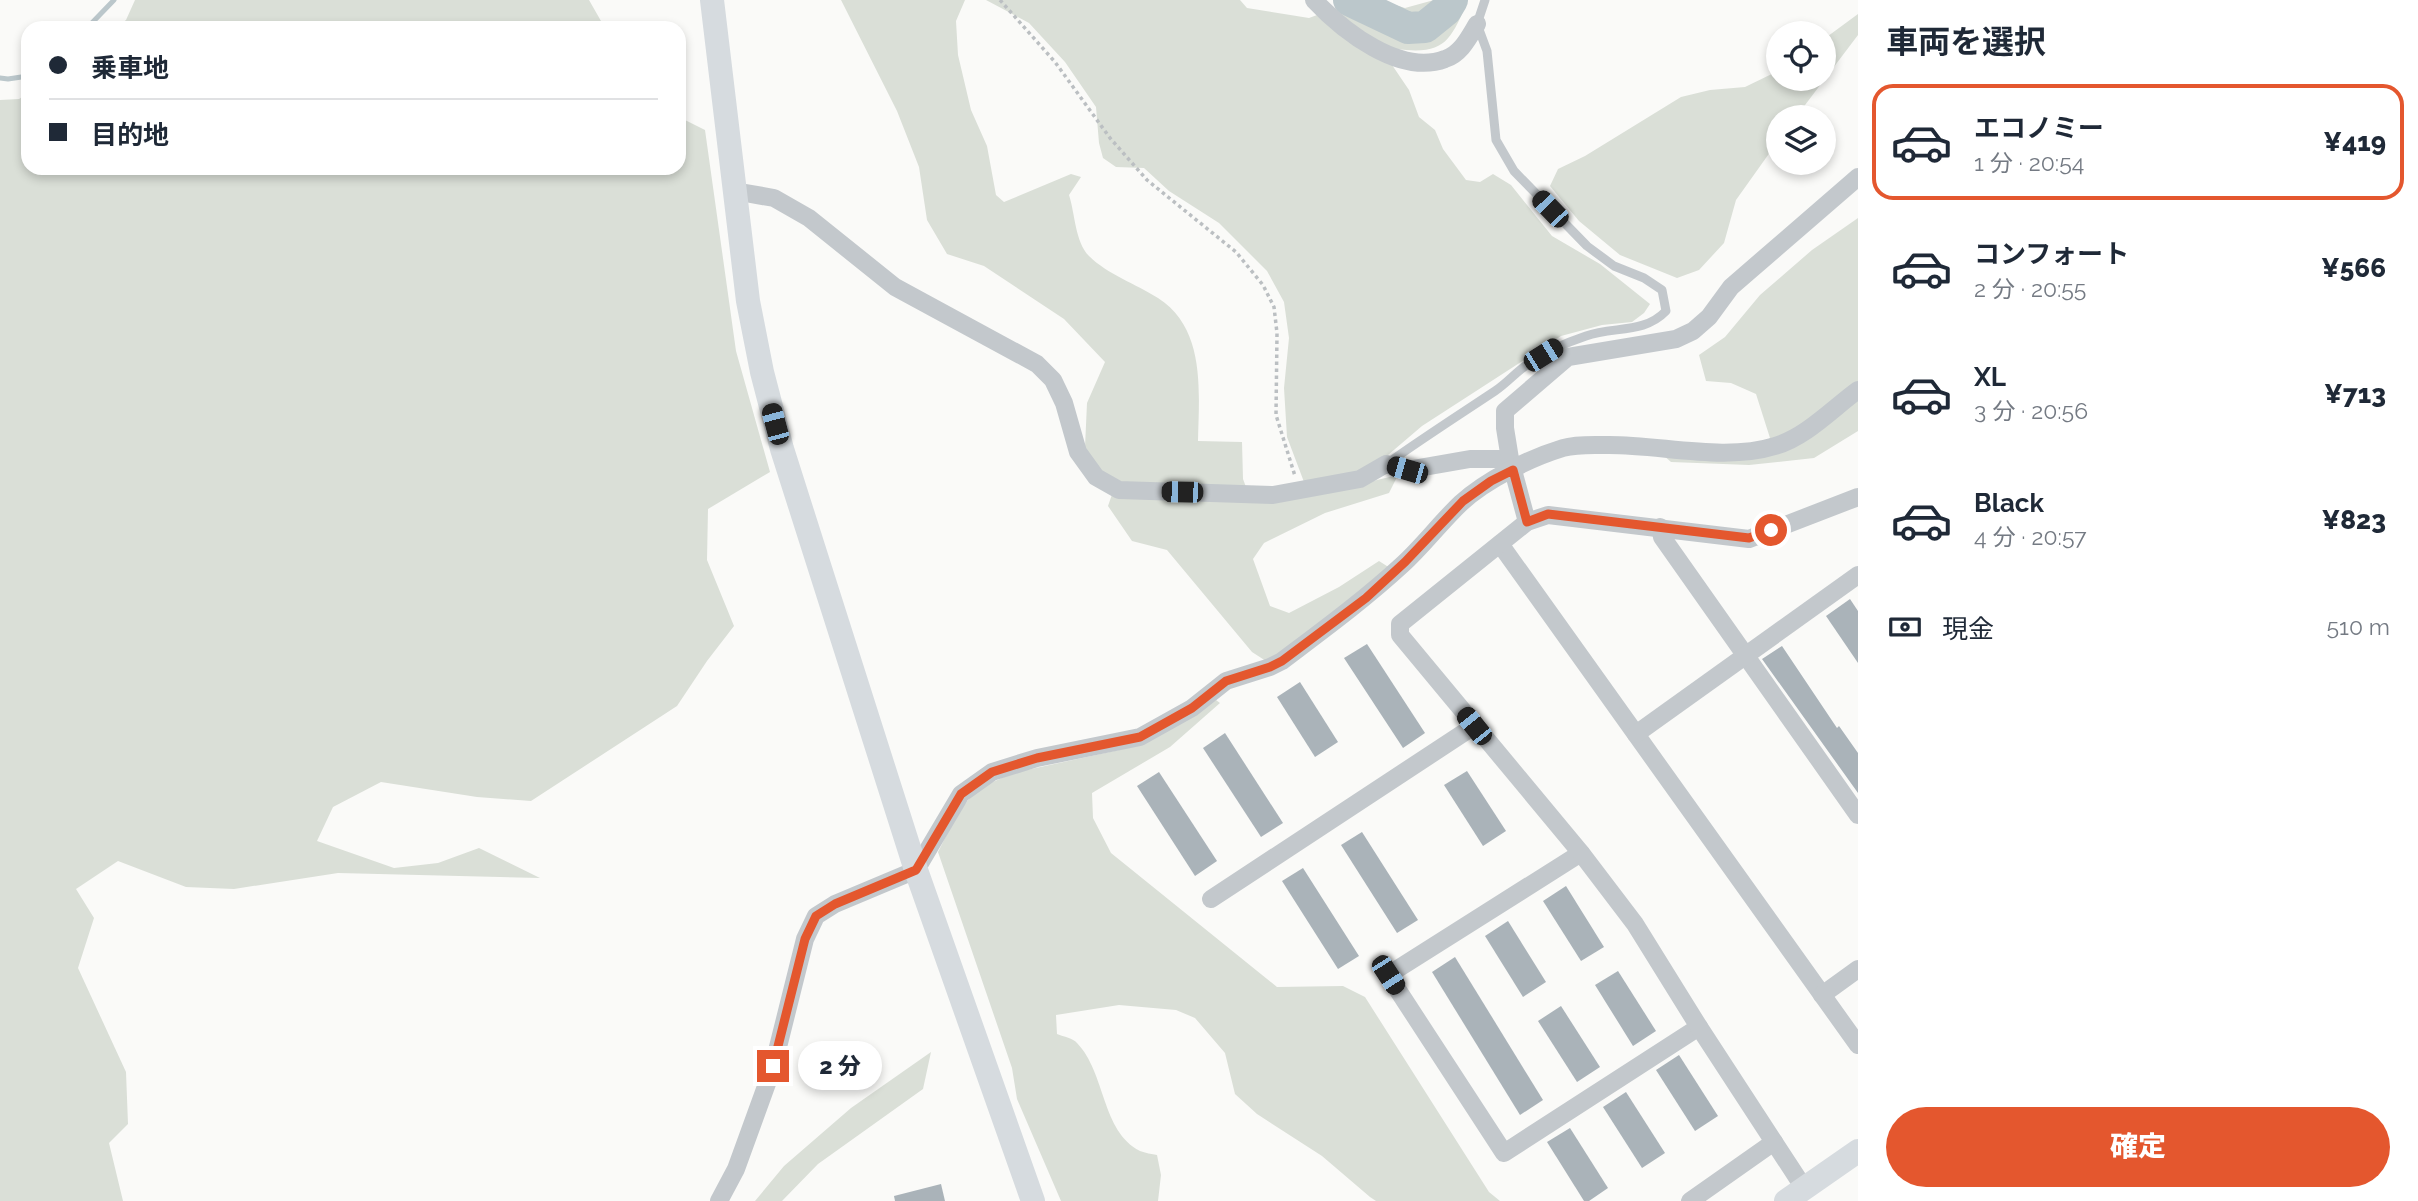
<!DOCTYPE html>
<html lang="ja">
<meta charset="utf-8">
<style>
:root{--surface:#fff;--page:#f6f6f7;--text:#1f2937;--muted:#747a83;--line:#e0e1e3;--accent:#e4572e}
body{margin:0;font-family:Raleway,"Noto Sans JP",sans-serif;background:var(--page);color:var(--text);height:100vh;display:flex;flex-direction:column;font-size:26px;white-space:nowrap}
*{box-sizing:border-box;margin:0}
p{font-size:23px;color:var(--muted)}
.icon{flex:none;width:38px;height:38px;fill:none;stroke:currentColor;stroke-width:2;stroke-linecap:round;stroke-linejoin:round}
.map{position:relative;flex:1;overflow:hidden}
.details{display:flex;flex-direction:column;background:var(--surface);width:560px}
.details>*{flex:none}
.guide{position:absolute;left:21px;top:21px;width:665px;height:154px;border-radius:21px;box-shadow:0 4px 10px #0003;display:grid;align-content:center;height:154px;padding:0 28px;background:var(--surface)}
.buttons{position:absolute;left:1766px;top:21px;display:grid;gap:14px}
.buttons a{display:grid;place-items:center;width:70px;height:70px;border-radius:50%;background:var(--surface);box-shadow:0 4px 10px #0003;font-size:35px}
.end{position:absolute;width:32px;height:32px;margin:-16px;border:9px solid #e4572e;background:#fff;box-shadow:0 0 0 4px #fff}
.from{border-radius:50%}
.bubble{position:absolute;height:49px;border-radius:24px;background:var(--surface);box-shadow:0 4px 10px #0003;font-size:23px;font-weight:800;line-height:49px;text-align:center}
.car{position:absolute;width:21px;height:42px;margin:-21px -10px;border-radius:9px;box-shadow:0 0 5px 2px #0007;background:linear-gradient(#222 24%,#8ab4d8 0 40%,#222 0 76%,#8ab4d8 0 86%,#222 0)}
.guide b{display:flex;align-items:center;gap:24px;height:66px;font-size:26px}
.guide b+b{border-top:2px solid var(--line)}
.guide i{width:18px;height:18px;background:var(--text)}
ul{padding:0;list-style:none}
li{display:flex;align-items:center;gap:21px;height:116px;margin:0 14px 10px;padding:0 14px;border:4px solid transparent;border-radius:21px}
li div{flex:1}
li b{display:block;font-size:26px}
li em{font-style:normal;font-weight:800}
li.active{border-color:var(--accent)}
li>.icon{width:63px;height:63px;stroke-width:1.5}
h2{padding:0 28px;font-size:32px;line-height:84px}
.pay{display:flex;align-items:center;gap:18px;height:77px;padding:0 28px;font-size:26px}
.pay p{margin-inline-start:auto}
.primary-button{display:flex;gap:14px;margin-top:auto;padding:14px 28px}
.primary-button a{flex:1;height:80px;border-radius:42px;background:var(--accent);color:#fff;font-size:28px;font-weight:800;line-height:80px;text-align:center}
main{display:flex;flex:1;min-height:0}
.map>svg:first-child{display:block}
</style>
<main>
<div class="map">
<svg width="1858" height="1201" viewBox="0 0 1858 1201">
<rect width="100%" height="100%" fill="#fafaf8"/>
<!-- green -->
<g fill="#dadfd7">
<path d="M135,0h454l16,28h-489l10,-8z"/>
<path d="M841,0h124l-9,21 2,34 13,55 16,36 9,49 8,7 67,-28 10,3 -12,18c6,18 6,47 20,61 18,18 47,28 69,42 48,31 41,93 40,143l44,1 1,37 9,24 87,-14 59,-14 -9,18 -64,20 -61,30 -11,16 17,47 19,7 50,-26 40,-26 11,7 -121,95 -17,-11 -85,-102 -35,-9 -24,-35 9,-26 -20,-6 -12,-27 2,-44 18,-41 -41,-43 -80,-53 -37,-12 -20,-34 -8,-53 -22,-56z"/>
<path d="M986,0h254l7,8 62,10 27,-10 2,-8h41l26,8 29,-8h34c-18,42 -23,55 -72,49l-8,10 21,31 10,27 16,13 8,19 23,31 14,2 13,-8 18,11 41,51 48,28 50,40 -6,9 -12,9 -30,3 -41,11 -139,90 -41,35 -27,14 -50,7 -17,-45 -3,-49 5,-50 -5,-36 -17,-31 -48,-48 -50,-32 -25,-23 -28,-1 -13,-9 -4,-15 -3,-36 -31,-45 -36,-39z"/>
<path d="M1858,14v21l-62,82h-18v24l-42,59 -12,43 -25,27 -22,8 -57,-23 -41,-34 -29,-35 8,-17 27,-13 96,-59 29,-7 35,-3 33,-16v8h46v-40z"/>
<path d="M28,93v75h651v-51l26,13 31,221 34,121 -62,37 -1,51 27,66 -27,35 -30,45 -146,95 -54,-4 -96,-15 -48,25 -16,34 77,27 44,-5 41,-15 61,30 -202,-5 -104,16 -48,-2 -68,-26 -42,28 18,29 -16,50 48,104 2,52 -19,19 14,58h-123v-1101l19,-1z"/>
<path d="M1858,218v213l-44,27 -65,7 -78,-3 -9,-8 89,3 19,-19 -14,-44 -25,-11 -25,-2 -7,-26 26,-18 35,-42 52,-45z"/>
<path d="M1216,700l4,3 -50,44 -78,46 1,25 18,35 166,134 66,-1 22,11 124,195 11,9h-124l-6,-4 -48,-41 -65,-42 -22,-20 -10,-41 -30,-35 -19,-8 -57,-5 -63,10 1,19c7,3 16,4 20,9 29,30 24,88 63,108 5,2 12,3 17,4l4,20 -3,26h-97l-44,-102 -5,-31 -74,-216 19,-38 20,-25 36,-16 106,-23 41,-15z"/>
<path d="M931,1052l-8,37 -105,75 -36,37h-27l29,-35 67,-58z"/>
</g>
<g fill="none" stroke-linecap="round" stroke-linejoin="round">
<!-- stream -->
<g stroke="#bbc7cb" stroke-width="5">
<path d="M87,28l27,-28"/>
<path d="M0,78l8,1 20,-3"/>
</g>
<!-- river -->
<path stroke="#bbc7cb" stroke-width="32" d="M1349,0l59,28 17,-1 21,-17 6,-10"/>
</g>
<!-- building -->
<g fill="#aab3b9">
<path d="M1850,599l8,12v52l-32,-47z"/>
<path d="M1367,644l58,89 -22,15 -59,-90z"/>
<path d="M1782,646l55,82 2,-2 19,27v40l-96,-134z"/>
<path d="M1300,682l38,60 -23,15 -38,-60z"/>
<path d="M1225,733l58,90 -22,14 -58,-89z"/>
<path d="M1467,771l39,60 -23,15 -39,-61z"/>
<path d="M1159,772l58,89 -22,15 -58,-90z"/>
<path d="M1362,832l56,88 -21,13 -56,-88z"/>
<path d="M1303,868l56,88 -21,13 -56,-88z"/>
<path d="M1566,886l38,61 -23,14 -38,-60z"/>
<path d="M1508,921l38,61 -23,15 -38,-61z"/>
<path d="M1455,957l88,143 -23,15 -88,-143z"/>
<path d="M1618,971l38,60 -23,15 -38,-61z"/>
<path d="M1561,1006l39,61 -23,15 -39,-61z"/>
<path d="M1679,1055l39,61 -23,15 -39,-61z"/>
<path d="M1626,1092l39,61 -23,15 -39,-61z"/>
<path d="M1570,1128l38,60 -19,13h-5l-37,-59z"/>
<path d="M941,1184l4,17h-50l-1,-5z"/>
</g>
<g fill="none" stroke-linecap="round" stroke-linejoin="round">
<!-- path -->
<path stroke="#bbbfc2" stroke-width="3.5" stroke-dasharray="3.5 3.5" stroke-linecap="butt" d="M1000,0l55,62 55,76 37,42 89,72 27,33 11,22 3,26 -1,82 19,61"/>
<!-- lane -->
<path stroke="#c3c8cc" stroke-width="9" d="M1388,463c35,-25 71,-48 107,-72 12,-8 21,-19 33,-27 18,-13 37,-21 58,-28 28,-10 58,-2 80,-25l-4,-21 -18,-12 -30,-12 -27,-20 -73,-75 -18,-31 -9,-89 -10,-27 8,-24"/>
<!-- street -->
<g stroke="#c3c8cc" stroke-width="18">
<path d="M1314,0c29,31 86,76 131,59 16,-5 24,-22 32,-35"/>
<path d="M734,191l40,7 35,20 86,69 142,77 16,16 11,23 14,49 18,25 23,13 154,5 87,-16 26,-15 21,6 63,-11h40l17,63"/>
<path d="M1510,459l-5,-31v-17l63,-54 108,-18 17,-8 16,-14 22,-30 127,-110"/>
<path d="M1660,527l2,10 196,278"/>
<path d="M1500,544l358,501"/>
<path d="M1636,734l222,-159"/>
<path d="M1581,853l-193,122 116,178 195,-126"/>
<path d="M1211,899l263,-173"/>
<path d="M1822,995l36,-26"/>
<path d="M1804,1188l-105,-161 -64,-103 -54,-71 -181,-218v-11l127,-102 21,-7 201,24 109,-42"/>
<path d="M719,1201l17,-32 37,-102 32,-128 11,-23 19,-12 81,-34 45,-76 31,-22 45,-14 103,-21 52,-29 34,-27 44,-14 12,-6c41,-31 82,-61 120,-96 21,-19 38,-42 59,-62 25,-23 69,-45 102,-55 14,-4 29,-3 43,-3 53,-1 118,17 169,1 31,-9 57,-37 83,-56"/>
<path d="M1690,1201l84,-59"/>
</g>
<!-- secondary -->
<g stroke="#d6dbdf" stroke-width="24">
<path d="M712,0l36,301 14,71 20,77 134,421 117,331"/>
<path d="M1786,1201l72,-50"/>
</g>
</g>
<g fill="none" stroke-linecap="round" stroke-linejoin="round">
<!-- route -->
<path stroke="#e4572e" stroke-width="9" d="M773,1066l32,-127 11,-23 19,-12 81,-34 45,-76 31,-22 45,-14 103,-21 52,-29 34,-27 44,-14 12,-6 84,-63 39,-36 58,-61 28,-20 22,-11 14,52 21,-8 201,24 22,-8"/>
</g>
</svg>
<div class="buttons">
<a><svg class="icon" aria-label="locate" viewBox="0 0 24 24"><circle cx="12" cy="12" r="6"/><path d="M12 2v4M12 18v4M2 12h4M18 12h4"/></svg></a>
<a><svg class="icon" aria-label="layers" viewBox="0 0 24 24"><path d="M12 4l9 5-9 5-9-5zM3 14l9 5 9-5"/></svg></a>
</div>
<i class="end from" style="left:1771px;top:530px"></i>
<i class="end" style="left:773px;top:1066px"></i>
<div class="bubble" style="left:798px;top:1041px;width:84px">2 分</div>
<i class="car" style="left:1550px;top:209px;rotate:316deg"></i>
<i class="car" style="left:1543px;top:355px;rotate:58deg"></i>
<i class="car" style="left:775px;top:424px;rotate:345deg"></i>
<i class="car" style="left:1407px;top:470px;rotate:286deg"></i>
<i class="car" style="left:1182px;top:492px;rotate:271deg"></i>
<i class="car" style="left:1474px;top:726px;rotate:321deg"></i>
<i class="car" style="left:1388px;top:975px;rotate:147deg"></i>
<div class="guide">
<b><i class="from"></i>乗車地</b>
<b><i></i>目的地</b>
</div>
</div>
<section class="details">
<h2>車両を選択</h2>
<ul>
<li class="active"><svg class="icon" aria-label="car" viewBox="0 0 24 24"><path d="M5 17H2v-5l4-1 3-4h7l3 4 3 1v5h-3M9 17h6M6 11h13"/><circle cx="7" cy="17" r="2"/><circle cx="17" cy="17" r="2"/></svg><div><b>エコノミー</b><p>1 分 · 20:54</p></div><em>¥419</em></li>
<li><svg class="icon" aria-label="car" viewBox="0 0 24 24"><path d="M5 17H2v-5l4-1 3-4h7l3 4 3 1v5h-3M9 17h6M6 11h13"/><circle cx="7" cy="17" r="2"/><circle cx="17" cy="17" r="2"/></svg><div><b>コンフォート</b><p>2 分 · 20:55</p></div><em>¥566</em></li>
<li><svg class="icon" aria-label="car" viewBox="0 0 24 24"><path d="M5 17H2v-5l4-1 3-4h7l3 4 3 1v5h-3M9 17h6M6 11h13"/><circle cx="7" cy="17" r="2"/><circle cx="17" cy="17" r="2"/></svg><div><b>XL</b><p>3 分 · 20:56</p></div><em>¥713</em></li>
<li><svg class="icon" aria-label="car" viewBox="0 0 24 24"><path d="M5 17H2v-5l4-1 3-4h7l3 4 3 1v5h-3M9 17h6M6 11h13"/><circle cx="7" cy="17" r="2"/><circle cx="17" cy="17" r="2"/></svg><div><b>Black</b><p>4 分 · 20:57</p></div><em>¥823</em></li>
</ul>
<div class="pay"><svg class="icon" aria-label="cash" viewBox="0 0 24 24"><path d="M3 7h18v10H3z"/><circle cx="12" cy="12" r="2"/></svg>現金<p>510 m</p></div>
<div class="primary-button"><a>確定</a></div>
</section>
</main>
